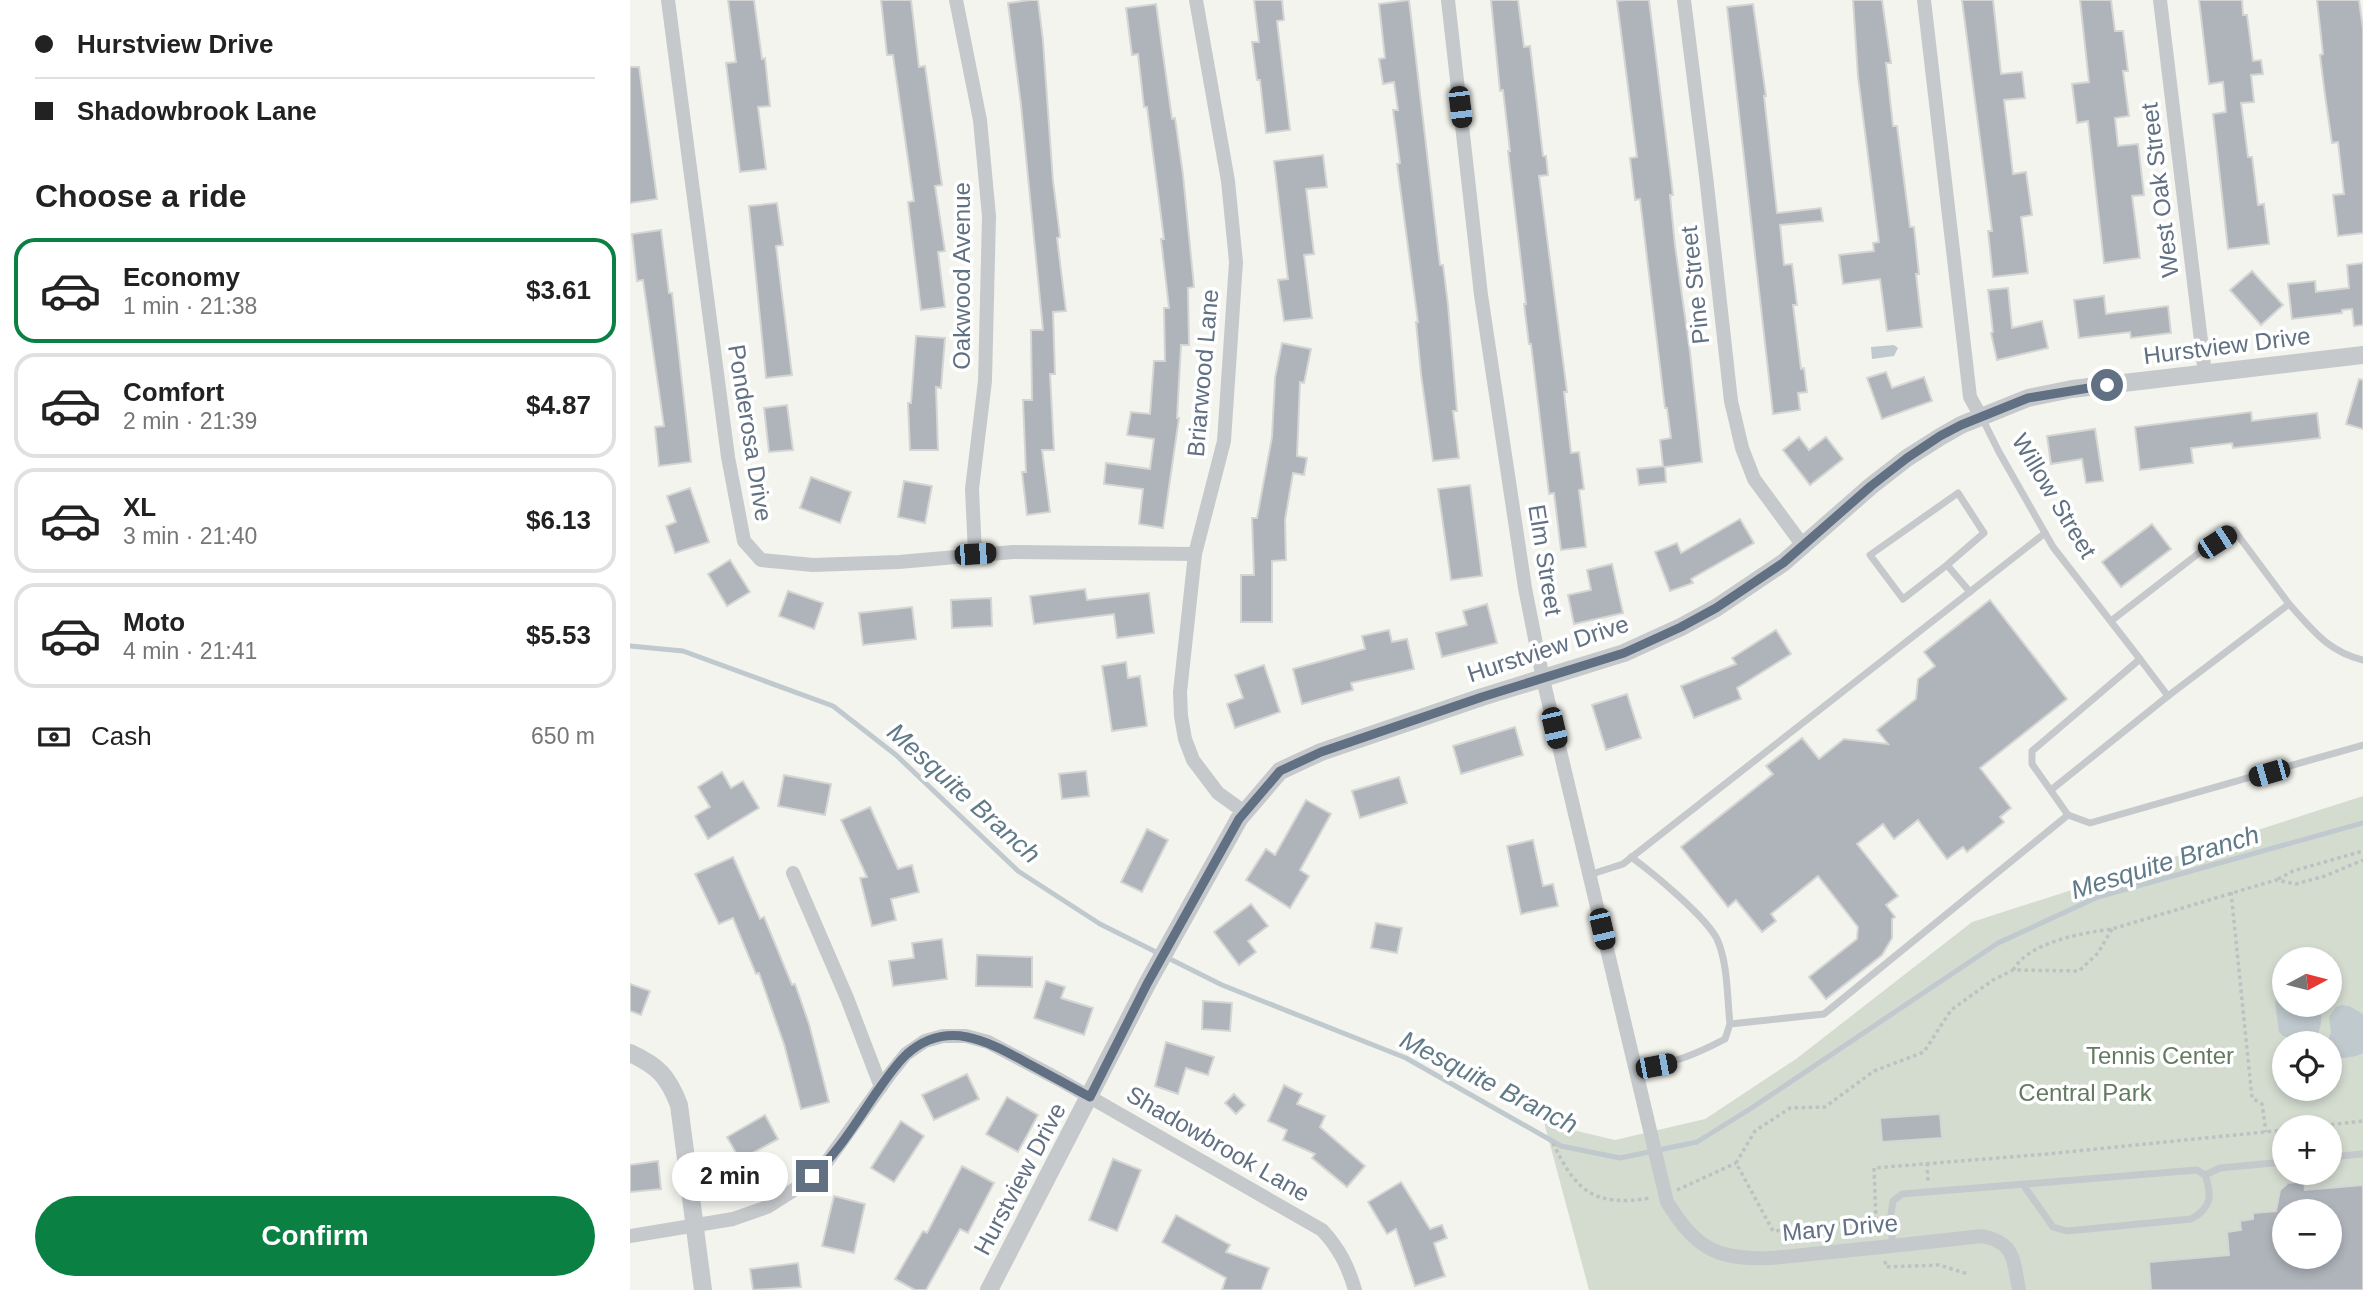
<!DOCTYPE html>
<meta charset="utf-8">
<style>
:root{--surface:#fff;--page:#f2f2f2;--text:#222;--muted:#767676;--line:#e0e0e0;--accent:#0b8043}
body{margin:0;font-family:Arial,sans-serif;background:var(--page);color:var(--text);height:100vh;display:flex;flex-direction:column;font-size:26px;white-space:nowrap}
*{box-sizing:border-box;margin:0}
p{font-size:23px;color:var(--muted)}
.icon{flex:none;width:38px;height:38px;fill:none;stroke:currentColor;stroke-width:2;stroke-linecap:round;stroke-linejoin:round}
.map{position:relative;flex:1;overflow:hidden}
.details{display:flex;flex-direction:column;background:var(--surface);width:630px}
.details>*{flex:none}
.hud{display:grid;align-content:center;height:154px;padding:0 35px;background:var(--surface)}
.needle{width:46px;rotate:83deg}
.tools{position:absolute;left:1642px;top:947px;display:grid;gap:14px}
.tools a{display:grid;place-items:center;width:70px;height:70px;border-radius:50%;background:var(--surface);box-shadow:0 4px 10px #0003;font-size:35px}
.end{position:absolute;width:32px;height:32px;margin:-16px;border:9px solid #617183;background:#fff;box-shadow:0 0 0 4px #fff}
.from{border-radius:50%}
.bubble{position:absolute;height:49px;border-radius:24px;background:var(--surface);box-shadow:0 4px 10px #0003;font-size:23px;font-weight:700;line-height:49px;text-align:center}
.car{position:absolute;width:21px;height:42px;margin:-21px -10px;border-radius:9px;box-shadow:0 0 5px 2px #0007;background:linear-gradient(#222 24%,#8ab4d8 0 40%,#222 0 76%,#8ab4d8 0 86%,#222 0)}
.hud b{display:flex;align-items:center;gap:24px;height:66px;font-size:26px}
.hud b+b{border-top:2px solid var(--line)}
.hud i{width:18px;height:18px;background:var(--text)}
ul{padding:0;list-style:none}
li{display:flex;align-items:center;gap:21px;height:105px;margin:0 14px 10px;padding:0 21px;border:4px solid var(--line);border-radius:21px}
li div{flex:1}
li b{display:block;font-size:26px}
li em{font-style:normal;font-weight:700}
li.current{border-color:var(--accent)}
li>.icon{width:63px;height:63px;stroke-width:1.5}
h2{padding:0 35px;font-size:32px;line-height:84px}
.pay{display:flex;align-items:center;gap:18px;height:77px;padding:0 35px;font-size:26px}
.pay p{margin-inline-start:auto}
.cta{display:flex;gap:14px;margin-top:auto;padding:14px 35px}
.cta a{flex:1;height:80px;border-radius:42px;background:var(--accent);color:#fff;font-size:28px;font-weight:700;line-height:80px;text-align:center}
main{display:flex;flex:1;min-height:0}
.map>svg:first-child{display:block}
</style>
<main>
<section class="details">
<div class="hud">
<b><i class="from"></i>Hurstview Drive</b>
<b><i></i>Shadowbrook Lane</b>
</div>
<h2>Choose a ride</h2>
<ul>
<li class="current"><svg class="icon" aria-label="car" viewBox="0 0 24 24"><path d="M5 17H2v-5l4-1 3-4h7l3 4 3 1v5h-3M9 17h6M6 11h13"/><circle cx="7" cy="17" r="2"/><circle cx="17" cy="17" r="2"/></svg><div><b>Economy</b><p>1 min · 21:38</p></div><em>$3.61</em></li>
<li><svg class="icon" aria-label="car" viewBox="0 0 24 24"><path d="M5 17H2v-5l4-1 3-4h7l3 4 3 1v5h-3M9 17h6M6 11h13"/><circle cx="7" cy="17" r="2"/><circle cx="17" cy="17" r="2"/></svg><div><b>Comfort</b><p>2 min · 21:39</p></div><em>$4.87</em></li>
<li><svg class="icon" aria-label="car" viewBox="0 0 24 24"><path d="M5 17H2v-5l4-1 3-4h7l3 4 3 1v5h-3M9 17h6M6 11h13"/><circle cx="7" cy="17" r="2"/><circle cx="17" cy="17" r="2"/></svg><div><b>XL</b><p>3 min · 21:40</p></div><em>$6.13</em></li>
<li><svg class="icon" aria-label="car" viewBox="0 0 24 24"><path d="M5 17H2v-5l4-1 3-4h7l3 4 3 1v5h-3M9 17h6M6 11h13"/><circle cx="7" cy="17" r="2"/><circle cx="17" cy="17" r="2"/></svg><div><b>Moto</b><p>4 min · 21:41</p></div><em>$5.53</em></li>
</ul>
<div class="pay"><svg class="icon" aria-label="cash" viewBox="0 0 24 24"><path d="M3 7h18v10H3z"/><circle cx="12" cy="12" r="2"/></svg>Cash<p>650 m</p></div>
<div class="cta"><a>Confirm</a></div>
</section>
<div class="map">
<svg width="1733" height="1290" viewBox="0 0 1733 1290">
<rect width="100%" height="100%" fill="#f4f4ef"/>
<!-- green -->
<path fill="#d4dcd0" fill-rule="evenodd" d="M1733,796v494h-774l-48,-179 36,20 38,9 90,-21 91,-60 176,-137zM1654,959h45v45h-45zM1654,1043h45v45h-45zM1654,1127h45v45h-45zM1654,1211h45v45h-45z"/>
<!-- water -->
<g fill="#bfc9ce">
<path d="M1264,345l4,3 -4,8 -22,3 -1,-12z"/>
<path d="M1654,992v12l36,1c3,17 2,38 -21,34 -8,-2 -13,1 -20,-7l-4,-30z"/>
<path d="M1712,1005l7,1 14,8v39c-6,4 -27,7 -34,4v-14h-2l4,-10 -2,-16 7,-10z"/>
</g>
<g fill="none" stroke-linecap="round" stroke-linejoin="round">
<!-- stream -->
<path stroke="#bfc9ce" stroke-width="5" d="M0,646l53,5 150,55 63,49 122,116 82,53 122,61 184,73 155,88 59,12 77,-16 53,-33 248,-166 100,-46 265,-74"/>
</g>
<!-- building -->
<g fill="#aeb4ba" stroke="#d5d5d3" stroke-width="2" fill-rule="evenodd">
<path d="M98,0h26l8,59 3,-1 5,48 -12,1 8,62 -26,3 -14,-109 10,-1z"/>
<path d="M251,0h30l8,67 6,-1 17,119 -7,1 10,65 -7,1 7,55 -24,3 -13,-108 6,-1 -21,-146h-6z"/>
<path d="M400,0h8l5,41 10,140 7,56 -3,1 9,73 -13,1 2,62h-5l4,76h-12l8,62 -23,3 -5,-43h4l-3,-72h9l-1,-70h12l-22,-225 -13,-102z"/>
<path d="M624,0h28l2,20 -7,1 13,109 -24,3 -6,-53h-3l-5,-38h7z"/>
<path d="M779,0l31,265h3l5,40 9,106h-4l6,47 -26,3 -12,-87 -5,-52h2l-21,-158 3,-1 -7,-53h5l-4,-28 -11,2 -4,-25 6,-1 -6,-54z"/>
<path d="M861,0h27l6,47 6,-1 13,110h3l2,19 -9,1 28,216h-3l7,61 8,-1 5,37 -5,1 7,57 -25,3 -7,-57 -5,1 -18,-150h-2l-5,-40h2l-18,-153h2l-7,-61 -3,1z"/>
<path d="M995,0h24l24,195h-3l5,51 15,106 12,110 -37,5 1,15 -27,3 -2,-16 26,-3 -3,-26 11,-2 -4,-30h-2l-25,-209 -5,1 -5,-42 7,-1 -20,-156z"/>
<path d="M1223,0h29l9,63h-5l7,63h4l13,101h4l5,47h-3l6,53 -35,4 -7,-52 -37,5 -4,-29 35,-4 -1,-8 6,-1 -21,-165z"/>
<path d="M1332,0h31l8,74 21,-2 3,26 -21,2 9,74 13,-2 6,43 -11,2 7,56 -35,4 -5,-46h4z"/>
<path d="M1450,0h31l4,31h8l5,40h-5l6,45 -14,2 3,28 20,-2 6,51 -12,1 8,62 -36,5 -16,-142 -11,2 -5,-39 17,-2z"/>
<path d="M1569,0h43l1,15h4l6,46 8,-1 2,14 -12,1 3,27 -13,1 7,54h4l6,48 6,-1 5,40 -41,5 -15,-135 13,-2 -3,-30 -14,2z"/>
<path d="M1687,0h42l4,29v204l-25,3 -5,-41 11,-1 -6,-52 -6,1 -7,-48 -5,-40 3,-1z"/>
<path d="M526,4l16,115 3,-1 8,57 11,112 -6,1 1,57h-8l-4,73h2l-16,110 -24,-4 4,-35 -39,-5 2,-21 44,6 4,-30 -27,-4 4,-23 19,2 4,-53h11l-1,-53h5l-8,-69h3l-17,-132h-3l-6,-53 -6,1 -6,-47z"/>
<path d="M1123,4l13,92h-2l13,117 44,-5 2,13 -43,4 4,40 8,-1 5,41h-4l8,64 3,-1 3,24 -9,1 2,17 -27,4 -46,-407z"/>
<path d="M0,67h9l18,132 -27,4z"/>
<path d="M693,155l4,32 -21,2 8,65 -10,1 8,63 -28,3 -6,-41 10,-1 -14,-118z"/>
<path d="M147,203l6,42 -7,1 16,129 -26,3 -17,-172z"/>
<path d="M31,230l8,63h3l19,169 -32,4 -4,-39 9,-1 -21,-146 -6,1 -5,-47z"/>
<path d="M1733,263v62l-9,1 -2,-17 -10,1v3l-50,6 -4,-35 27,-3 1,11 33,-4 -2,-23z"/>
<path d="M1622,271l31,34 -22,20 -31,-35z"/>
<path d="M1378,288l4,40 30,-7 6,27 -51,12 -6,-27 2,-1 -5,-42z"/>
<path d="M1474,296l2,18 62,-8 3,27 -40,5 -1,-6 -51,6 -5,-38z"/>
<path d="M286,336l29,2 -4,50 -5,-1 2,63h-28l-2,-47h3z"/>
<path d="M652,343l29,6 -7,34 -4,-1 -3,74 10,2 -3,17 -11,-2 -8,47 1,40 -14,1v61h-31v-47h13l-2,-57h5l15,-81 3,-59z"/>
<path d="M1256,372l6,16 32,-11 8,24 -50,18 -15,-41z"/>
<path d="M1729,379l4,1v49l-17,-5z"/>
<path d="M157,405l6,45 -24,2 -5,-44z"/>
<path d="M1621,412l1,9 65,-8 3,25 -87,10 -1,-5 -41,5 2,15 -53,7 -5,-43z"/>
<path d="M1465,429l8,52 -17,2 -4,-24 -31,5 -4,-28z"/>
<path d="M1169,437l10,13 17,-13 17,22 -33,26 -27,-35z"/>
<path d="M181,477l40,15 -11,31 -40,-15z"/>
<path d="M274,481l28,5 -7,37 -27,-6z"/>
<path d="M840,485l12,91 -31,4 -13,-91z"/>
<path d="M60,488l19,54 -34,11 -9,-27 10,-4 -9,-26z"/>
<path d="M1110,519l14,24 -63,36 2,4 -23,8 -15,-39 22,-9 4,10z"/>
<path d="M1522,524l19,25 -50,38 -19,-25z"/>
<path d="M100,560l20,32 -23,14 -19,-32z"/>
<path d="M982,564l11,49 -49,11 -6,-29 23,-5 -4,-20z"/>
<path d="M455,589l2,11 62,-7 5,40 -37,5 -3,-24 -80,10 -4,-28z"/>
<path d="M158,591l35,12 -9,26 -35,-13z"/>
<path d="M361,598l1,28 -40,2 -1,-28z"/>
<path d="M1360,600l77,99 -87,69 31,40 -11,9 4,5 -37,30 -4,-5 -16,12 -29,-39 -24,19 -11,-15 -26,20 41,52 -12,9 9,12 -3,2v19l-10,17 -56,44 -17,-22 48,-38 1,-12 -40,-51 -47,38 5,7 -14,11 -26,-32 -8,7 -47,-60 92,-73 -7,-8 36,-28 17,21 25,-20 44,5 -11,-14 39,-31 2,-20 17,-13 -11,-14z"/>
<path d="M857,604l10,39 -55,14 -6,-24 31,-8 -4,-14z"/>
<path d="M282,607l4,32 -53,6 -4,-32z"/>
<path d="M759,630l3,12 15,-3 7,30 -63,14 2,7 -51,14 -9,-35 72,-20 -3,-13z"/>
<path d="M1146,630l15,24 -54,34 4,11 -47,19 -13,-32 55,-22 -4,-6z"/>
<path d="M496,662l2,16 12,-2 7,50 -35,5 -10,-65z"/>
<path d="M634,665l16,47 -45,16 -8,-24 16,-6 -8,-23z"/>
<path d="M997,694l14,44 -35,12 -14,-45z"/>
<path d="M885,727l8,28 -62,19 -8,-28z"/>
<path d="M456,771l3,25 -27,3 -3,-25z"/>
<path d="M92,772l9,16 12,-7 16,27 -51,31 -13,-23 15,-9 -12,-20z"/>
<path d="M154,775l47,9 -6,31 -47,-9z"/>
<path d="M769,777l8,26 -47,15 -8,-27z"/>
<path d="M676,800l25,14 -31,56 9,6 -19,32 -44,-28 20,-31 9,6z"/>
<path d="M240,807l28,62 14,-4 7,27 -28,7 5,21 -24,6 -12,-48 7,-1 -26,-57z"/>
<path d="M517,829l21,11 -26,52 -21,-10z"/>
<path d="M903,840l10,46 10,-2 5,22 -37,8 -14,-68z"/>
<path d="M103,857l27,62 4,-2 28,68 3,-1 14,40 20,78 -28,7 -17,-65 -25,-71 -3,1 -23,-56 -14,6 -24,-50z"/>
<path d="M621,904l17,22 -20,15 8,11 -17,13 -25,-33z"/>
<path d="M746,923l26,5 -5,25 -26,-5z"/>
<path d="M312,939l5,40 -54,7 -4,-25 25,-3 -2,-15z"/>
<path d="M347,955l55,2v30l-56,-1z"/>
<path d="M416,981l19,6 -4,11 32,10 -9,27 -50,-17z"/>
<path d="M0,984l20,7 -9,24 -11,-4z"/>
<path d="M573,1001l29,2 -2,28 -28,-2z"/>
<path d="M536,1042l48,15 -6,18 -22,-7 -8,26 -23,-8z"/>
<path d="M337,1074l12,25 -45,21 -12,-25z"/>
<path d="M654,1085l18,9 -5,10 28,12 -5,11 45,39 -18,21 -35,-29 3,-4 -32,-14 4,-10 -19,-9z"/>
<path d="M604,1094l11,11 -9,9 -11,-11z"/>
<path d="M377,1097l31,18 -20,37 -32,-18z"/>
<path d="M1310,1114l2,24 -60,4 -2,-24z"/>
<path d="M135,1115l13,24 -38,21 -13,-23z"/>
<path d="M271,1121l23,15 -30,46 -23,-14z"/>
<path d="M483,1159l28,11 -24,61 -28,-11z"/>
<path d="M28,1161l3,28 -31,3v-27z"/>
<path d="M332,1166l32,17 -26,50 -8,-4 -34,61h-11l-20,-11 28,-48 4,2z"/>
<path d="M1674,1181l1,9 58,-5v105h-212l-2,-28 80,-7 -2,-23 14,-2 -1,-9 13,-2v-6l23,-2 4,-21 8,-7zM1654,1211h45v45h-45z"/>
<path d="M771,1182l29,47 12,-4 5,13 -13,5 11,33 -30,10 -19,-57 -9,5 -19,-32z"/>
<path d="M204,1196l31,8 -11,49 -32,-7z"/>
<path d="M546,1215l54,30 -4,7 43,16 -8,22h-39l4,-12 -64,-36z"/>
<path d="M168,1263l3,24 -48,3 -3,-21z"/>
</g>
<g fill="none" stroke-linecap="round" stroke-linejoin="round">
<!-- path -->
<g stroke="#bfc0c2" stroke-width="3.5" stroke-dasharray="3.5 3.5" stroke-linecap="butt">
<path d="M1648,879l15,-8 70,-20"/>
<path d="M1601,892l21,206 10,6 4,28"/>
<path d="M1482,929l-14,24 -19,18 -66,-1 -20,10 -42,30 -27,42 -50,19 -49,36 -35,1 -35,23 -19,32 37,68 39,-3 64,-10 -2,-50 173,-14 237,-24"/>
<path d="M1383,970c16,-28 69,-37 99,-41l164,-49 20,4 29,-8 38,-16"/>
<path d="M1680,1127l53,-6"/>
<path d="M1648,1131l2,22"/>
<path d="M923,1143c23,49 42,64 97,55"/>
<path d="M1297,1163l1,19"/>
<path d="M1047,1190l59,-27"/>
<path d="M1255,1261l1,6 53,-2 29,9"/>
</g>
<!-- service -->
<g stroke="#c6c9cc" stroke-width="7">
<path d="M1352,418l17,34 54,95 87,112 -108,92v13l36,51"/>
<path d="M1317,565l-44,34 -33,-44 88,-62 26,40 -37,32 23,27"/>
<path d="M1481,621l88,-68 35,-23 55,74"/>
<path d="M1510,659l28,37 121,-92c24,26 38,47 74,56"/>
<path d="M1421,790l117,-94"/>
<path d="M1438,815l22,8 273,-78"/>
<path d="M1001,857c21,15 75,60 86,82 11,24 10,58 13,85"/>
<path d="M959,875l34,-11 422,-331"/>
<path d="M1006,1070c36,-7 57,-14 89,-31l5,-15 94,-10 244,-199"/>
<path d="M1699,1157l34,-3"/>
<path d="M1575,1175l15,-7 64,-6"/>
<path d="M1263,1246l-3,-26 3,-19 9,-7 295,-24 8,5c7,20 7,33 -14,44l-124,12 -14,-4 -29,-41"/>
</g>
<!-- minor -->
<g stroke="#c6c9cc" stroke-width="14">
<path d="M38,0l60,457 16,84 17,19 52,5 86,-3 114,-10 182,2"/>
<path d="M326,0l24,120 9,96 -4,165 -13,108 3,65"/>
<path d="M566,0l32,181 8,81 -12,179 -29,113 -15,138 1,24 4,23 8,21 25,33 25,18"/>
<path d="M818,0l33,295 44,293 18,91 124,523c13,21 29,43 53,51 32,10 69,3 102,0 53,-5 107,-11 160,-17 34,7 31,24 37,54"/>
<path d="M1054,0l22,176 25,225 11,47 12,31 50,68"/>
<path d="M1294,0l46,397 11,20"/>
<path d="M1530,0l45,374"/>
<path d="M163,873l54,125 34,89"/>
<path d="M0,1236l103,-17 34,-12 30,-19 29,-25 64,-89 16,-20 19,-13 18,-5h23l22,6 72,38 262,150c17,18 26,36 33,60"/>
</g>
<!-- tertiary -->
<g stroke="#c6c9cc" stroke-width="18">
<path d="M0,1053c28,13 38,23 49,52l24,185"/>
<path d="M359,1290l158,-306 92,-165 41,-48 41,-19 161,-55 142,-44 57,-26 35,-19 67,-45 88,-77 36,-28 33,-21 21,-12 67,-27 44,-9 291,-34"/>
</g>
</g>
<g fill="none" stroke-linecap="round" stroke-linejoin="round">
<!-- route -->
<path stroke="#617183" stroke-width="9" d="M182,1176c25,-22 43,-52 62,-80 10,-14 20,-30 33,-42 41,-36 82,-12 122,10 20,11 41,22 61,33l57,-113 92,-165 41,-48 41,-19 161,-55 142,-44 57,-26 35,-19 67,-45 88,-77 36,-28 33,-22 21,-11 67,-27 79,-13"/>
</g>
<g text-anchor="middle" stroke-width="7" stroke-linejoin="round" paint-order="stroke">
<!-- street labels -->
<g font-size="24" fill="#617183" stroke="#fff">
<text transform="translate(1530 190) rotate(-97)" y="8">West Oak Street</text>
<text transform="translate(332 276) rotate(-90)" y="8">Oakwood Avenue</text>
<text transform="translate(1065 285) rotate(-96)" y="8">Pine Street</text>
<text transform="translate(1597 346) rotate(-7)" y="8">Hurstview Drive</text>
<text transform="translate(573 373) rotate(-85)" y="8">Briarwood Lane</text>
<text transform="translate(120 433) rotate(81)" y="8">Ponderosa Drive</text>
<text transform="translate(1424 496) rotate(59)" y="8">Willow Street</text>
<text transform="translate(915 560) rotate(81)" y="8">Elm Street</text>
<text transform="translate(918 649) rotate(-18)" y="8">Hurstview Drive</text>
<text transform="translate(588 1144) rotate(30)" y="8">Shadowbrook Lane</text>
<text transform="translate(390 1179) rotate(-62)" y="8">Hurstview Drive</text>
<text transform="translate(1210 1228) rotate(-5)" y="8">Mary Drive</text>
</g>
<!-- park labels -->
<g font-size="24" fill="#637a60" stroke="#fff">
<text x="1530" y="1064">Tennis Center</text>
<text x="1455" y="1101">Central Park</text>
</g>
<!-- water labels -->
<g font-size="26" font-style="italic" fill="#617a88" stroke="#fff">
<text transform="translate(334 793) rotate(42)" y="9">Mesquite Branch</text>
<text transform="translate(1535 862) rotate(-17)" y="9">Mesquite Branch</text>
<text transform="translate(859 1082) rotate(27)" y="9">Mesquite Branch</text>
</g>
</g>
</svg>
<div class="tools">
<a><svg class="needle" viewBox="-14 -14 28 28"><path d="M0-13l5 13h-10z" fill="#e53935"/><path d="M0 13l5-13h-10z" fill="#767676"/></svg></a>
<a><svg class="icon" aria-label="locate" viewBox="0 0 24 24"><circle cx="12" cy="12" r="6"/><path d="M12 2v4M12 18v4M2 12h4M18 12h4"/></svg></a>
<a>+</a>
<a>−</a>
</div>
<i class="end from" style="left:1477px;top:385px"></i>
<i class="end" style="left:182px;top:1176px"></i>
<div class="bubble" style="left:42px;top:1152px;width:116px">2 min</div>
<i class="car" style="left:830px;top:107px;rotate:173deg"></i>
<i class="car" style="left:1587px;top:542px;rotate:57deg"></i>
<i class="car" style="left:345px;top:554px;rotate:86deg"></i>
<i class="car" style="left:924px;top:728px;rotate:167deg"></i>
<i class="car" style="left:1639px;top:773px;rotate:254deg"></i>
<i class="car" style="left:972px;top:929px;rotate:167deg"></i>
<i class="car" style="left:1026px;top:1066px;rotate:79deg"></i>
</div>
</main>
